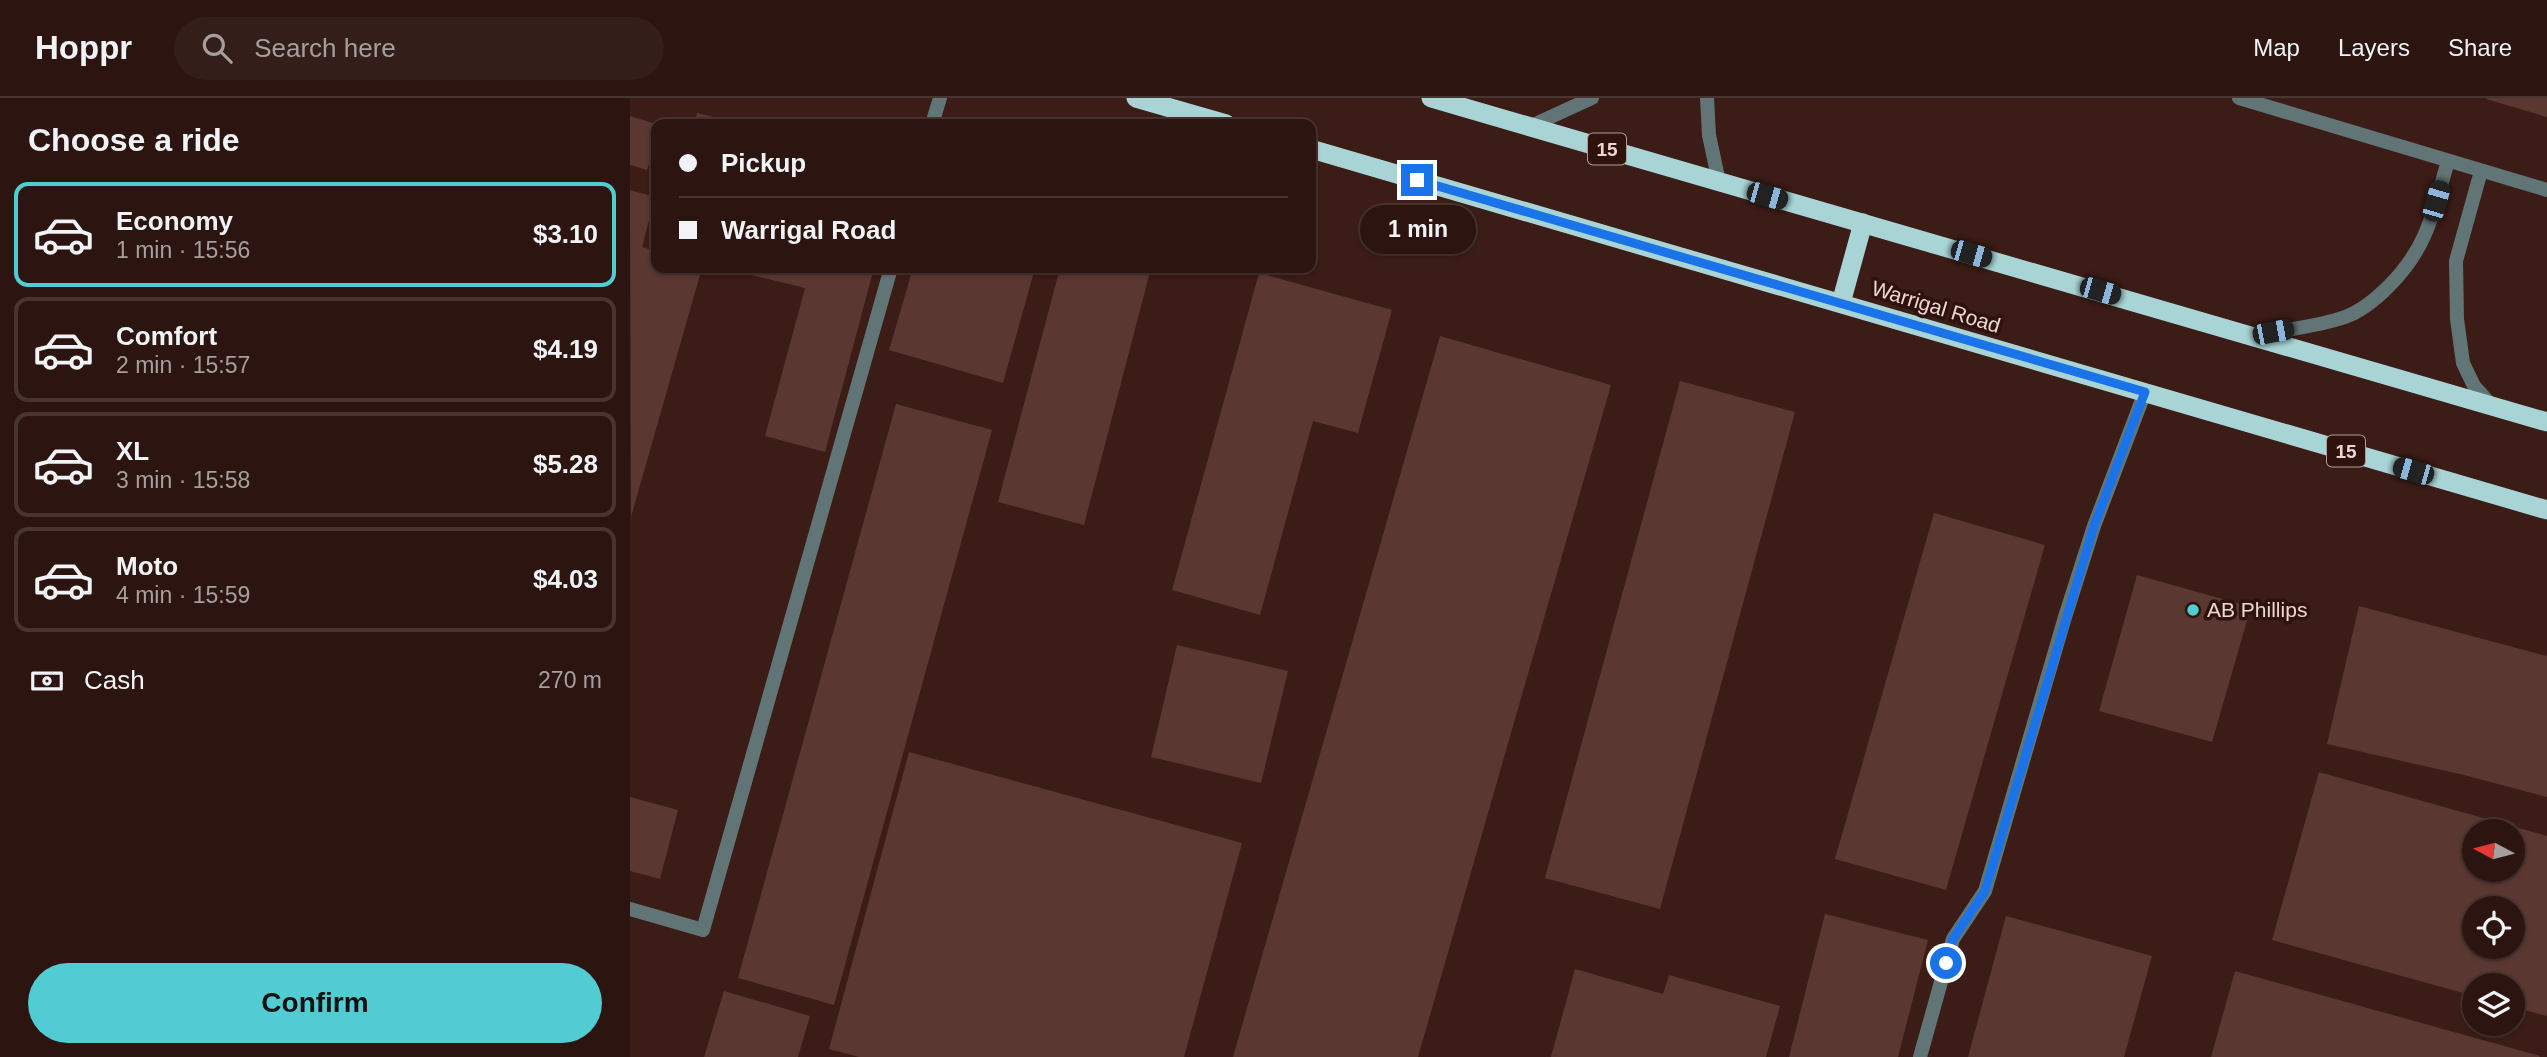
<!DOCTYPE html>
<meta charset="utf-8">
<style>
:root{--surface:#2c1510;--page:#341e19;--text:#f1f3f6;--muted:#a69f9f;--line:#483430;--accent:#51ccd2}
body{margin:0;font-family:Helvetica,sans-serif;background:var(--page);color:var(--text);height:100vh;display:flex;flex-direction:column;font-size:26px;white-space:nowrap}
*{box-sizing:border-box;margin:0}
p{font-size:23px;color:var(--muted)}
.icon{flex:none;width:38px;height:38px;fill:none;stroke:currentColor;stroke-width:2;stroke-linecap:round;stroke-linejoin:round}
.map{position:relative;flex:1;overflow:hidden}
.side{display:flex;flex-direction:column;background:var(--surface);width:630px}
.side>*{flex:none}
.banner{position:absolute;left:21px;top:21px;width:665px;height:154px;border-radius:14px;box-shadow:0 2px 5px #0004,0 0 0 2px var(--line);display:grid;align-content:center;height:154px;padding:0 28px;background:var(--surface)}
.needle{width:46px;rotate:277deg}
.fabs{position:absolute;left:1832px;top:721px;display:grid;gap:14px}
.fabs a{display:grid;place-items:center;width:63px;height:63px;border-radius:50%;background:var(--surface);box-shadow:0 2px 5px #0004,0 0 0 2px var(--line);font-size:35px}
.end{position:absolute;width:32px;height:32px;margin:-16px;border:9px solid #1a73e8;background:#fff;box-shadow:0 0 0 4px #fff}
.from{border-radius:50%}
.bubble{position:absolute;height:49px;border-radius:24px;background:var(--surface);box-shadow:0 2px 5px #0004,0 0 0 2px var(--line);font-size:23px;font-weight:700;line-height:49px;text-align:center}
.car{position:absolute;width:21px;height:42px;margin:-21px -10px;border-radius:9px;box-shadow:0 0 5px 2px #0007;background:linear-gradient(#222 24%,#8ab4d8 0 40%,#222 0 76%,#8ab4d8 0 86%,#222 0)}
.banner b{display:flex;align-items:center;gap:24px;height:66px;font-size:26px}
.banner b+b{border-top:2px solid var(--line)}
.banner i{width:18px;height:18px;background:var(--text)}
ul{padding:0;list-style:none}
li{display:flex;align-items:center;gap:21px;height:105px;margin:0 14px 10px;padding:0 14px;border:4px solid var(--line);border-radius:14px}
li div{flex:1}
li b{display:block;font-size:26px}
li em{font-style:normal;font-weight:700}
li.on{border-color:var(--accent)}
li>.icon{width:63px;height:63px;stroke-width:1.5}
h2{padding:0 28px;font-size:32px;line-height:84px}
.pay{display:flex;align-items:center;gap:18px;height:77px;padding:0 28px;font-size:26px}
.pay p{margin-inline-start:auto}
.action{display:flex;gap:14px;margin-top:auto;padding:14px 28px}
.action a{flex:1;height:80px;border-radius:42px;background:var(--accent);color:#111;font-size:28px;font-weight:700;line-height:80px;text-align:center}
header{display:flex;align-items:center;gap:42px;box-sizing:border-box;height:98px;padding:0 35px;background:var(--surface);border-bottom:2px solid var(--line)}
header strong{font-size:33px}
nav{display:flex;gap:38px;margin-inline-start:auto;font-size:24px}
.search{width:490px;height:63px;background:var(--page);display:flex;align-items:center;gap:18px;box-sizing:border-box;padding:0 24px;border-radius:38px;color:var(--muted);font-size:26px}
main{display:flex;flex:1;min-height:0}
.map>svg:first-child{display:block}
</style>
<header>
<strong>Hoppr</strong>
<div class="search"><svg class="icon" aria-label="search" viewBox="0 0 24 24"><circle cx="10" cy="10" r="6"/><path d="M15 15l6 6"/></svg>Search here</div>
<nav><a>Map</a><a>Layers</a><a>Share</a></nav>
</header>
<main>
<section class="side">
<h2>Choose a ride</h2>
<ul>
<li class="on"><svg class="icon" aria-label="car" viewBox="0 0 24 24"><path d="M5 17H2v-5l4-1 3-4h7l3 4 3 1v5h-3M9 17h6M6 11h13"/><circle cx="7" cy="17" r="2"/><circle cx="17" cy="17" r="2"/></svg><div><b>Economy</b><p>1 min · 15:56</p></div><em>$3.10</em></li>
<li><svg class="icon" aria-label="car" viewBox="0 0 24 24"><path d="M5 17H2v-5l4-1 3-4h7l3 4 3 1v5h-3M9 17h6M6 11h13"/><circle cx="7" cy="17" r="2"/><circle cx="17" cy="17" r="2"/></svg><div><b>Comfort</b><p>2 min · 15:57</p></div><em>$4.19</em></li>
<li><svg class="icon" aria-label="car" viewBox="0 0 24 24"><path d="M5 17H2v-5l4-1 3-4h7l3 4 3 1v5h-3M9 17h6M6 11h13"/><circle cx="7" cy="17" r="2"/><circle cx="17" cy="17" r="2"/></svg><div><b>XL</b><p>3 min · 15:58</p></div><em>$5.28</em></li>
<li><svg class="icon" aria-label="car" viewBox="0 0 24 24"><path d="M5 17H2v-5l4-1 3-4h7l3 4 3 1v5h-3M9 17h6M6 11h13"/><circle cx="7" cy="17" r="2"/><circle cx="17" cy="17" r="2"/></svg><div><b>Moto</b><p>4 min · 15:59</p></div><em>$4.03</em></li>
</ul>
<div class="pay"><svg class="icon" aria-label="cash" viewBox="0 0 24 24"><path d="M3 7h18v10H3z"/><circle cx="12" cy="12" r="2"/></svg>Cash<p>270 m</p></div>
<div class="action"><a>Confirm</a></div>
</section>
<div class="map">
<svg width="1917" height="959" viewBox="0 0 1917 959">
<rect width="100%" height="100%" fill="#3b1c16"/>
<!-- building -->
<g fill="#5a3831" fill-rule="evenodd">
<path d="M1857,0h60v19l-61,-18z"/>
<path d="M67,15l40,10v1h-43z"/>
<path d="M0,18l26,8v18l-9,28 -17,-5z"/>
<path d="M0,92l25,7 -13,50 14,4v17h46l-71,249z"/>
<path d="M94,170h150l-49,184 -60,-16 40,-148z"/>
<path d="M283,170h122l-32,115 -114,-33z"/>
<path d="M430,170h91l-67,257 -86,-23z"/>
<path d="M629,175l133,37 -34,123 -45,-12 -53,194 -88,-25z"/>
<path d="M810,238l171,49 -193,672h-185z"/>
<path d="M1050,283l115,31 -135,497 -115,-31z"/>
<path d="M266,306l96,26 -158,575 -96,-27z"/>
<path d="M1304,415l111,32 -99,345 -111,-31z"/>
<path d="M1507,477l114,32 -39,135 -113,-31z"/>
<path d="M1729,508l188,50v141l-83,-22 -137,-31z"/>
<path d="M547,547l111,26 -27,112 -110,-26z"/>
<path d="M279,654l333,91 -58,214h-325l-30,-8z"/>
<path d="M1689,674l228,64v180l-34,-9v-22h-39v11l-202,-56zM1844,733h39v39h-39zM1844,810h39v39h-39z"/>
<path d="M0,699l48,13 -18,69 -30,-8z"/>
<path d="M1195,816l103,26 -30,117h-109z"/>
<path d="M1376,818l146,40 -28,101h-156z"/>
<path d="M945,871l88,25 6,-19 111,31 -14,51h-215z"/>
<path d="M1605,873l305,85 -1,1h-328z"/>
<path d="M94,893l86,25 -12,41h-94z"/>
</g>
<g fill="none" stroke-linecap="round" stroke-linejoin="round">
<!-- service -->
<g stroke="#627576" stroke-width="14">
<path d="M1609,0l308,92"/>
<path d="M302,26l8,-26"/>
<path d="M1851,73l-25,90 1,58 6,44 11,23 17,19"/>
<path d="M1625,237c29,-5 61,-8 90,-18 17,-6 31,-18 44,-31 39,-39 44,-74 59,-125"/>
<path d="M0,811l73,21 188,-662"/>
<path d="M1290,959l33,-118 32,-48 80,-274 29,-91 51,-134"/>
</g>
<!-- minor -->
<g stroke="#627576" stroke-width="14">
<path d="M1077,0l2,37 10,47"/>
<path d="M901,28l61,-28"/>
</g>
<!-- trunk -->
<g stroke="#a8d4d6" stroke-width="19">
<path d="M506,0l90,26"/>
<path d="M801,0l1116,324"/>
<path d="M681,51l1236,361"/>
<path d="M1211,205l22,-80"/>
</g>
</g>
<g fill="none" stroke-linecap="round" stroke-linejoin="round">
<!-- route -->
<path stroke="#1a73e8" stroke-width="9" d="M787,82l728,212 -51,134 -109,365 -32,48 -7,24"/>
</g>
<!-- markers -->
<circle fill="#51ccd2" stroke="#30120c" stroke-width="2.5" cx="1563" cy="512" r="7"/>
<g text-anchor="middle" stroke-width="7" stroke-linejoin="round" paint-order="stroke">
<!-- shield labels -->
<g fill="#30120c" stroke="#b39b96" stroke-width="2">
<rect x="958" y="35.5" width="38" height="31" rx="5"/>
<rect x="1697" y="337.5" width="38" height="31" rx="5"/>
</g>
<g font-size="19" font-weight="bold" fill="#ebd6d1">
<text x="977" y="58">15</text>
<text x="1716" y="360">15</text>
</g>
<!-- street labels -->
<g font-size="21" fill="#ebd6d1" stroke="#30120c">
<text transform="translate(1306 209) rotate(17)" y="7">Warrigal Road</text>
</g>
<!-- poi labels -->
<g font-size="21" fill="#ebd6d1" stroke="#30120c" text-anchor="start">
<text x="1577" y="519">AB Phillips</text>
</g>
</g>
</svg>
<div class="fabs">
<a><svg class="needle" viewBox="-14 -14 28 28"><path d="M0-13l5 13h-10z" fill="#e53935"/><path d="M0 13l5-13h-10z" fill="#a69f9f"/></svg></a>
<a><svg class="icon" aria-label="locate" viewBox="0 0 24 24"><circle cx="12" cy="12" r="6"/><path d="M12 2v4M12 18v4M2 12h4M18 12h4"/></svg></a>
<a><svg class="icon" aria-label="layers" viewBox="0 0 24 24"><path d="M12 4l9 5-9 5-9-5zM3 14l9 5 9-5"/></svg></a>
</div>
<i class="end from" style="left:1316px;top:865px"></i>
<i class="end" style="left:787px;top:82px"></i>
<div class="bubble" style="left:730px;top:107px;width:116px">1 min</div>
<i class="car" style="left:1137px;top:98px;rotate:106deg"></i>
<i class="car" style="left:1806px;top:103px;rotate:16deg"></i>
<i class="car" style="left:1341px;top:156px;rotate:106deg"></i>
<i class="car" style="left:1470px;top:193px;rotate:106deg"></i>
<i class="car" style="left:1643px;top:234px;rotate:79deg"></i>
<i class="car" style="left:1783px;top:373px;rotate:286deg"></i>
<div class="banner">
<b><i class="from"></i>Pickup</b>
<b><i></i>Warrigal Road</b>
</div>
</div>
</main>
